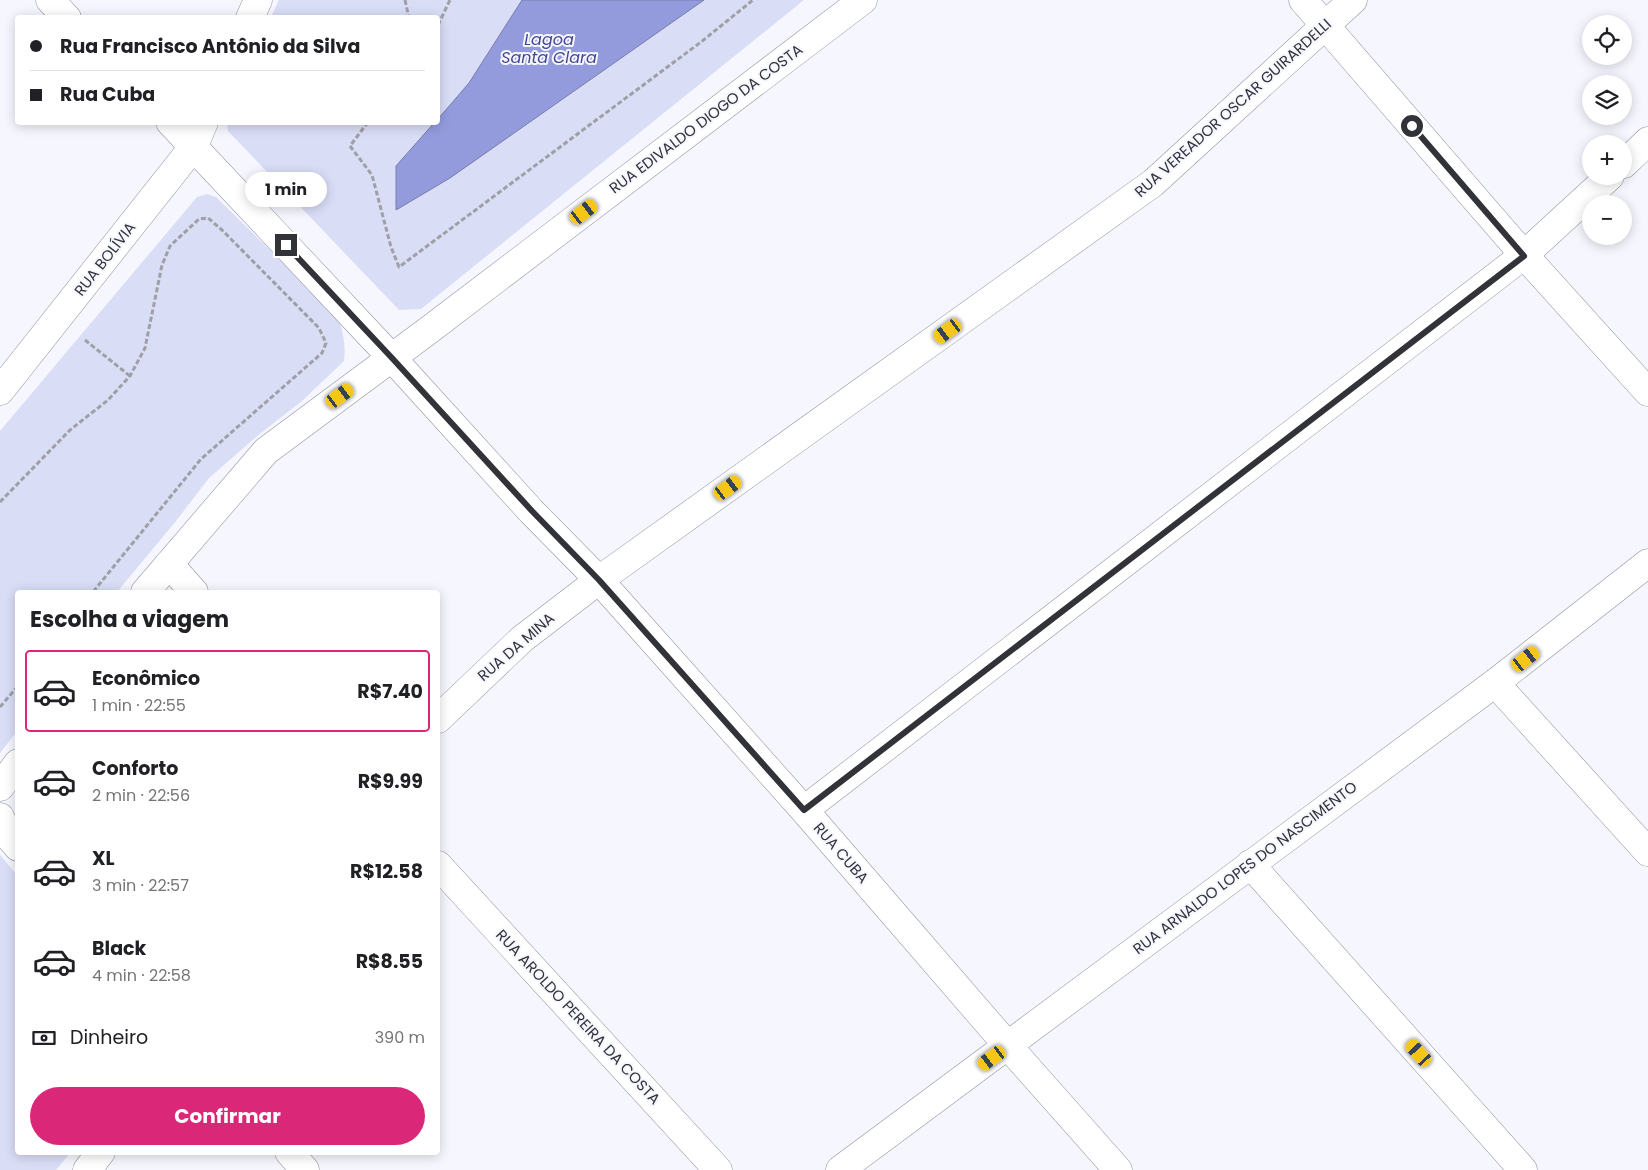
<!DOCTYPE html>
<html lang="pt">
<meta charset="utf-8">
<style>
:root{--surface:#fff;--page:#f2f2f2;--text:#202124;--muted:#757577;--line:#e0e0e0;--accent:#db2777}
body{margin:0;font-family:Poppins,sans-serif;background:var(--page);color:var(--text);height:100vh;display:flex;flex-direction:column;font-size:19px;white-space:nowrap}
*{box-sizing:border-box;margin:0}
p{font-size:16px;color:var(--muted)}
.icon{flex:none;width:28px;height:28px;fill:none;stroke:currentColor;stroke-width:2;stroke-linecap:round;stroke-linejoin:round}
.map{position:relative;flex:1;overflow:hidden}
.drawer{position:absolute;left:15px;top:590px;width:425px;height:565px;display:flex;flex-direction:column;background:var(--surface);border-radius:5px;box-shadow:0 2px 12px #0003}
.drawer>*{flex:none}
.guide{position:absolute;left:15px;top:15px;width:425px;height:110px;border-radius:5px;box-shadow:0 2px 12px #0003;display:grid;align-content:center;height:110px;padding:0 15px;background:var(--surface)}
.fabs{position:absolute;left:1582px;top:15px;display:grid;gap:10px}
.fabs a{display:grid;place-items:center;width:50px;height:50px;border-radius:50%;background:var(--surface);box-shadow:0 2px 12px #0003;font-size:25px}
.end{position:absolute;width:22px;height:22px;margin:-11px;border:6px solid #323339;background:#fff;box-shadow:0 0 0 2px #fff}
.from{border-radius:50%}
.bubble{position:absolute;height:35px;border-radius:18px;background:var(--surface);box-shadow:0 2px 12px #0003;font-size:16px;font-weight:700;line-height:35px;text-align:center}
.car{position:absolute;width:15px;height:30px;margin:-15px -8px;border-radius:6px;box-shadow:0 0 4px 1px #0007;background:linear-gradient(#f5c518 24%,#345 0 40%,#f5c518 0 76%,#345 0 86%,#f5c518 0)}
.guide b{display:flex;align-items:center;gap:18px;height:48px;font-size:19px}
.guide b+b{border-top:1px solid var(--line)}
.guide i{width:12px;height:12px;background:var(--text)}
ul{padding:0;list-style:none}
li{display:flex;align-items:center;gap:15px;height:82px;margin:0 10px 8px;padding:0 5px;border:2px solid transparent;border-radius:5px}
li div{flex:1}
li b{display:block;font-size:19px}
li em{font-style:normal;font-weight:700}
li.on{border-color:var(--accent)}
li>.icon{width:45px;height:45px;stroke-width:1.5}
h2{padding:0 15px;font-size:22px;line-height:60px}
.pay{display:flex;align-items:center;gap:12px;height:55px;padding:0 15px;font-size:19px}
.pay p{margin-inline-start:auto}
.primary-button{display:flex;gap:10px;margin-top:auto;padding:10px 15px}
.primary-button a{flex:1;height:58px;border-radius:30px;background:var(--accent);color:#fff;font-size:20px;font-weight:700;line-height:58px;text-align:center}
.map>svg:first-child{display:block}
</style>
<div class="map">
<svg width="1648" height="1170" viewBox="0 0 1648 1170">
<rect width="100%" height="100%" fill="#f6f7fe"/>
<!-- green -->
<g fill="#d9ddf6">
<path d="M279,0h525l-383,309 -22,1 -171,-179 -1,-8 211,-1v-104l-167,-1z"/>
<path d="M207,194l9,3 122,120c5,15 8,28 6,44l-42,40 -45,35 -48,42 -33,43 -59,71h-99l-1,139 -17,22v-322l197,-234z"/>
<path d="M0,855l17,20 1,277 52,1 -14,17h-56z"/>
</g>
<!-- water -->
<path fill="#949bdd" stroke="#777cac" d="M522,0h182l-254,178 -54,32v-44l38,-43 4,-1v-3l31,-36z"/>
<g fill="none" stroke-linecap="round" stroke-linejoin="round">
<!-- street casing -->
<g stroke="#8f91a0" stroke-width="29">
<g id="street">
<path d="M1303,0l221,255 124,137"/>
<path d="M250,18l8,-18"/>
<path d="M1624,164l24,-23"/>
<path d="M0,391l194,-245 10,-24"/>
<path d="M169,564l25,28"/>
<path d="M145,592l121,-141 163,-121 434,-330"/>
<path d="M1495,683l153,169"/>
<path d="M0,787l18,-24"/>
<path d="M804,810l720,-555 86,-79"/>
<path d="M0,817l10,21 8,9"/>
<path d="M1250,864l273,306"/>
<path d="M438,865l280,305"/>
<path d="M289,1152l16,18"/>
<path d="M840,1170l655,-487 153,-120"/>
</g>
</g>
<!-- secondary casing -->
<g stroke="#8f91a0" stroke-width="29">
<g id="secondary">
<path d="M50,0l17,18"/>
<path d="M170,122l222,236 139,153 68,69 205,230 204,236 110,124"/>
<path d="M438,719l84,-80 77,-59 554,-397 200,-183"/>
<path d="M87,1170l14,-18"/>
</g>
</g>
<!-- path -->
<g stroke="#9fa0a6" stroke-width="3" stroke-dasharray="5 2.5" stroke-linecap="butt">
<path d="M405,0l4,18"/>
<path d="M438,25l12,-25"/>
<path d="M368,122l-18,24 22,29 19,72 8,20 302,-225 52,-42"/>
<path d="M85,340l45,36"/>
<path d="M0,502l70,-72 38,-30 22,-24 15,-28 17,-83 8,-19 29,-27 9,-1 14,12 97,98 7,15 -4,10 -121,106 -108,133"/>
<path d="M0,707l18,-21"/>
</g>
<!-- street -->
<use href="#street" stroke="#fff" stroke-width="28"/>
<!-- secondary -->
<use href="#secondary" stroke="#fff" stroke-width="28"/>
</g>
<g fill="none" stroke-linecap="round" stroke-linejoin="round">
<!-- route -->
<path stroke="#323339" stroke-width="6" d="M286,245l106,113 140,153 67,69 205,230 720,-554 -112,-130"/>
</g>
<g text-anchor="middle" stroke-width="4" stroke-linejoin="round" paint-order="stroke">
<!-- street labels -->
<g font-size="15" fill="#323339" stroke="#f6f7fe">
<text transform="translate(1233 108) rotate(-42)" y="5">RUA VEREADOR OSCAR GUIRARDELLI</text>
<text transform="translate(706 119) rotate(-37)" y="5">RUA EDIVALDO DIOGO DA COSTA</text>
<text transform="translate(105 259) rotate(-52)" y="5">RUA BOLÍVIA</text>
<text transform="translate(516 647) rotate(-41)" y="5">RUA DA MINA</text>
<text transform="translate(841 853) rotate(49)" y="5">RUA CUBA</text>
<text transform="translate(1245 868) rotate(-37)" y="5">RUA ARNALDO LOPES DO NASCIMENTO</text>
<text transform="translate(578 1017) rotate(47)" y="5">RUA AROLDO PEREIRA DA COSTA</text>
</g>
<!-- water labels -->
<g font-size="16" font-style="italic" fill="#444594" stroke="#f6f7fe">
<text x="549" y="45">Lagoa<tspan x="549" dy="18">Santa Clara</tspan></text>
</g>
</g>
</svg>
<div class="fabs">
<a><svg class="icon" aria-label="locate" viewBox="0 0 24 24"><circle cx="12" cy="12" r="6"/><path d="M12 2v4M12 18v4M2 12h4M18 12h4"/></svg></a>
<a><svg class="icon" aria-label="layers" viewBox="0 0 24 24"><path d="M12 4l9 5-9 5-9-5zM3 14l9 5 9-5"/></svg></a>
<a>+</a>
<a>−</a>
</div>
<i class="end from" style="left:1412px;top:126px"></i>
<i class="end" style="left:286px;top:245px"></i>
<div class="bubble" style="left:245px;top:172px;width:82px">1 min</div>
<i class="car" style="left:584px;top:212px;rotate:53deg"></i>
<i class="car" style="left:948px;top:331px;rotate:234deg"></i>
<i class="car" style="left:340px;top:396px;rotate:54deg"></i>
<i class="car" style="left:728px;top:488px;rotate:54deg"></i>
<i class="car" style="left:1526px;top:659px;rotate:52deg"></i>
<i class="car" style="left:1419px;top:1053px;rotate:318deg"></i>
<i class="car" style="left:992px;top:1058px;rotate:234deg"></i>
<div class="guide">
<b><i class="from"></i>Rua Francisco Antônio da Silva</b>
<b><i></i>Rua Cuba</b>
</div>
<section class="drawer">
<h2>Escolha a viagem</h2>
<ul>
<li class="on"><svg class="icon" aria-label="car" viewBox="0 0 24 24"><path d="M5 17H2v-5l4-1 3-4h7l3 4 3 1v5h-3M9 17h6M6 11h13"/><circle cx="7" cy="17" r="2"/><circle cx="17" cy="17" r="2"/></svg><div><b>Econômico</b><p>1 min · 22:55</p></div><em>R$7.40</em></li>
<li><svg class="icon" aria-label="car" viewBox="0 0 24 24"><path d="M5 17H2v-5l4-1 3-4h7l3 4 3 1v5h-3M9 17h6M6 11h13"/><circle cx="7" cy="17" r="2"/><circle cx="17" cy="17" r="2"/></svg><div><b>Conforto</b><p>2 min · 22:56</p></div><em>R$9.99</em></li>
<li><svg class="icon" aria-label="car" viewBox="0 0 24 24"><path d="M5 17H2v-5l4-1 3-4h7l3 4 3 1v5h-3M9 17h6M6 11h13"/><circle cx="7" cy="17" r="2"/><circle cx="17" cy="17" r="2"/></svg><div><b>XL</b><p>3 min · 22:57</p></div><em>R$12.58</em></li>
<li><svg class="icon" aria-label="car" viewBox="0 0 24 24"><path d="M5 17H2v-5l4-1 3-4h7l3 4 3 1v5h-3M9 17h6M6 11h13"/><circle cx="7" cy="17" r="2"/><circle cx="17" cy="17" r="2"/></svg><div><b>Black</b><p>4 min · 22:58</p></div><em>R$8.55</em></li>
</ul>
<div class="pay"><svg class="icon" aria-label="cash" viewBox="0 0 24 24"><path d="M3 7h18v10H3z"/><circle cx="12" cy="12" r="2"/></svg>Dinheiro<p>390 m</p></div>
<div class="primary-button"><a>Confirmar</a></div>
</section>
</div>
